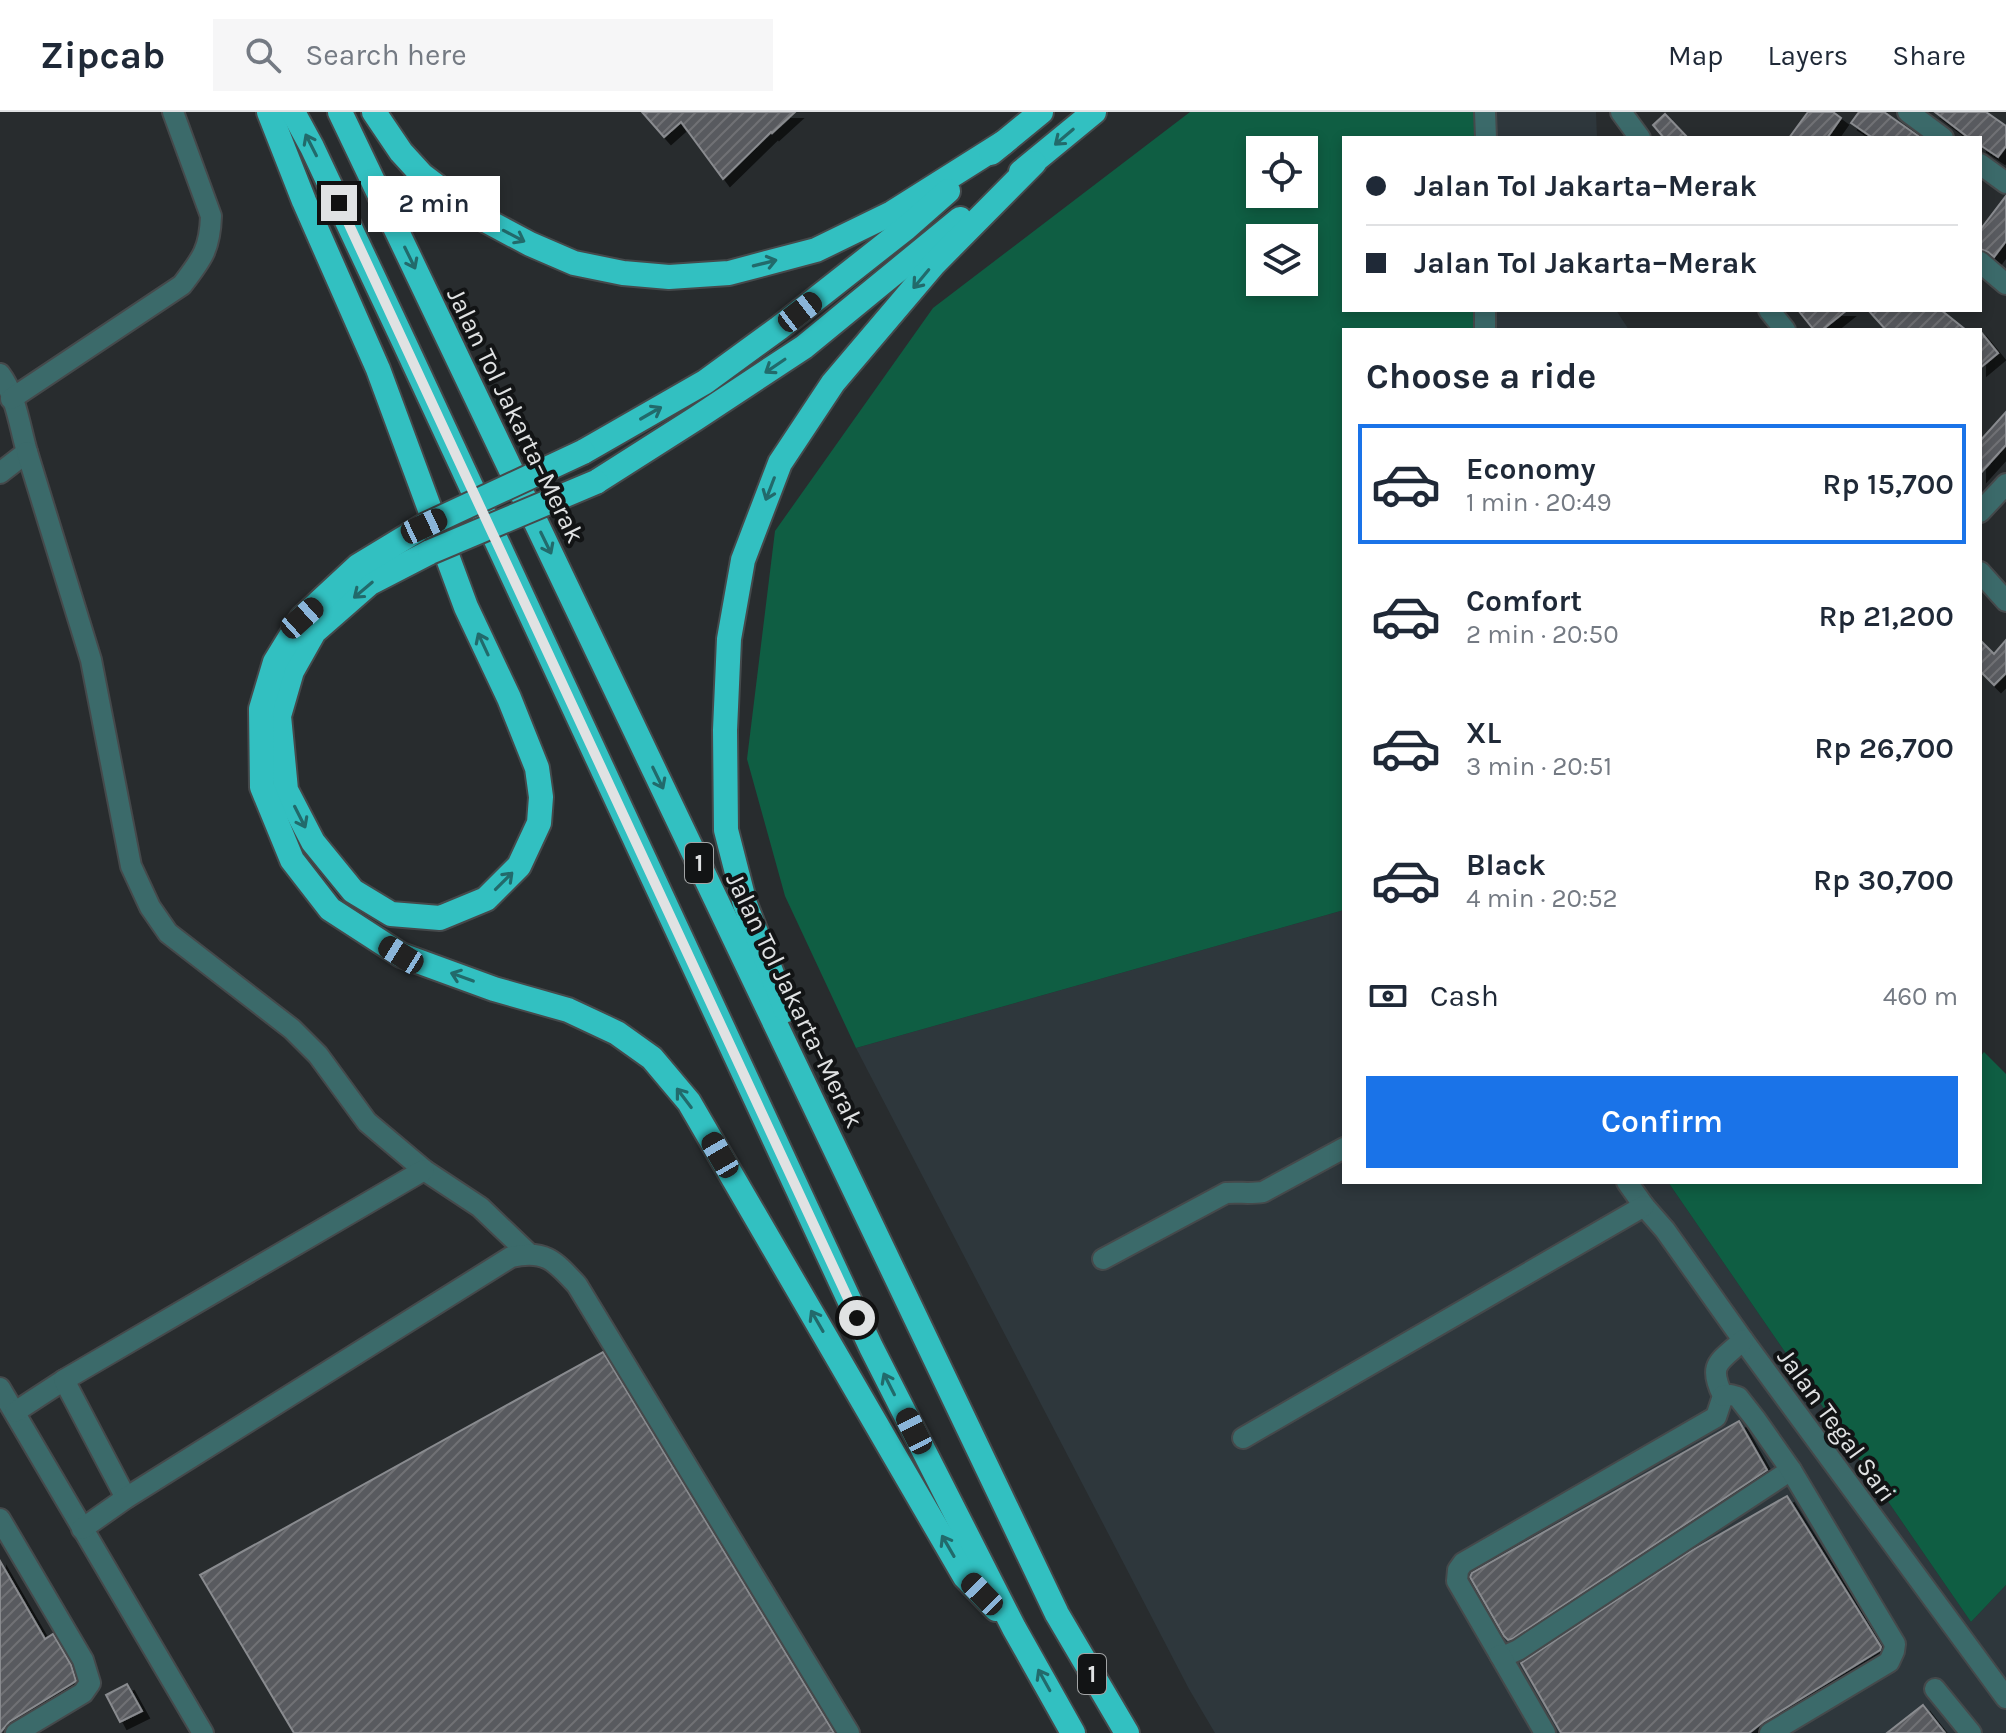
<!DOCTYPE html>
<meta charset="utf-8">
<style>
:root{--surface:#fff;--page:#f6f6f7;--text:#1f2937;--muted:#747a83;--line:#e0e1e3;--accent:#1a73e8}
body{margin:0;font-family:Karla,sans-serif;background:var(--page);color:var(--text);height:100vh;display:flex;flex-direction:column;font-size:30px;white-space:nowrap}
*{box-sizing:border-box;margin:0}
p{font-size:26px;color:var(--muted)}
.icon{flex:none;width:44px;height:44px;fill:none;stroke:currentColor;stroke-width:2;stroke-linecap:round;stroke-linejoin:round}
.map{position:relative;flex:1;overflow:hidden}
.drawer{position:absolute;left:1342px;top:216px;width:640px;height:856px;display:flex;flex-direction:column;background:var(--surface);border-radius:0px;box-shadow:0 4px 12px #0003}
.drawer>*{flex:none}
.banner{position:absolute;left:1342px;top:24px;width:640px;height:176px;border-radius:0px;box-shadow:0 4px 12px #0003;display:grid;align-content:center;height:176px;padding:0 24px;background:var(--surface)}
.controls{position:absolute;left:1246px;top:24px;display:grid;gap:16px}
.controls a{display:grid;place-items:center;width:72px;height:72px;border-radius:0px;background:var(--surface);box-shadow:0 4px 12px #0003;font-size:40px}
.end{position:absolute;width:36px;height:36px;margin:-18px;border:10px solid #e0e2e3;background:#111;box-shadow:0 0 0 4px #111}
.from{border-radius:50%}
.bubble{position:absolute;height:56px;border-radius:0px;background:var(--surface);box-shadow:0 4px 12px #0003;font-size:26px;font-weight:600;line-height:56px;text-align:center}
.car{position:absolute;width:24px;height:48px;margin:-24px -12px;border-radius:10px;box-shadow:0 0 6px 2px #0007;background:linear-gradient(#222 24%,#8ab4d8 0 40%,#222 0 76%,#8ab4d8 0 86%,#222 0)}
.banner b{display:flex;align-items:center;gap:28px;height:76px;font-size:30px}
.banner b+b{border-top:2px solid var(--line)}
.banner i{width:20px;height:20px;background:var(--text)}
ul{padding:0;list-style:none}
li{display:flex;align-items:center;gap:24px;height:120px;margin:0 16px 12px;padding:0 8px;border:4px solid transparent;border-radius:0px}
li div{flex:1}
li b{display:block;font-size:30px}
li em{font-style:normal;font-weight:600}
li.current{border-color:var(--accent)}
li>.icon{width:72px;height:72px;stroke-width:1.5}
h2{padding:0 24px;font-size:36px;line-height:96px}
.pay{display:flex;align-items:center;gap:20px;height:88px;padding:0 24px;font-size:30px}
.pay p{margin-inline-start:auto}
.button{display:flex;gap:16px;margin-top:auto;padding:16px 24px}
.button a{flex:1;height:92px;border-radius:0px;background:var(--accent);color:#fff;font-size:32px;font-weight:600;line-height:92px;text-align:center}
header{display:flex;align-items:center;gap:48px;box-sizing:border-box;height:112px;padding:0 40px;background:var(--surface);border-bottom:2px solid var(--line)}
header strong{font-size:38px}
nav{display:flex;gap:44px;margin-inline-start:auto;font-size:28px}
.search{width:560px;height:72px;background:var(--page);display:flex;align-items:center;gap:20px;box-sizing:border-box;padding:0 28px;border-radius:0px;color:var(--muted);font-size:30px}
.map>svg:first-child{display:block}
</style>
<header>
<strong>Zipcab</strong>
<div class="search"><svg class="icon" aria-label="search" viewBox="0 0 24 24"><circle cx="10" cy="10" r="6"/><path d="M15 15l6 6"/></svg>Search here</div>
<nav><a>Map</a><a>Layers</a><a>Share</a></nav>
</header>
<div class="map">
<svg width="2006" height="1621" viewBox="0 0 2006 1621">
<defs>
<pattern id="building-hatch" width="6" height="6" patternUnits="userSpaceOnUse" patternTransform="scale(2)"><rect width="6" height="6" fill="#585a5e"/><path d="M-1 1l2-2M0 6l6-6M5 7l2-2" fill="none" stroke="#707175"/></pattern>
<filter id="shadow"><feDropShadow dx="7" dy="7" stdDeviation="0" flood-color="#0009"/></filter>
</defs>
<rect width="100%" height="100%" fill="#282c2e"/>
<!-- built -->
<g fill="#2e373c">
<path d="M1476,0h120l1,26h-121z"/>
<path d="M1475,198h141l13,20h-154z"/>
<path d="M1344,798v272h324l303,440 35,-37v148h-791l-26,-44 -333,-641z"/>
</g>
<!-- grass -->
<g fill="#0f5e43" fill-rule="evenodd">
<path d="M1190,0h286v26h-132v172h131v20h-131v580l-488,138 -71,-152 -38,-137 28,-228 158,-223zM1260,38h44v44h-44zM1260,126h44v44h-44z"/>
<path d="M1984,940l22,22v511l-35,37 -303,-440h176l2,1 2,-1h132v-125z"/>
</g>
<!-- building -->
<g fill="url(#building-hatch)" stroke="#898b8f" stroke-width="2" filter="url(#shadow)">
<path d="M642,0h153l-23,21 -1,-1 -48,47 -42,-57 -17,15z"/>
<path d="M1808,0h25l8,6 -14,20h-38z"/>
<path d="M1859,0h25l37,26h-48l-22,-15z"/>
<path d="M1935,0h51l20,14v20l-8,11 -18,-12v-7h-11z"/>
<path d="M1665,2l23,24h-24l-11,-13z"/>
<path d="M2006,84v45l-12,16 -6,-5 -8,-3v-19z"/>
<path d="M1798,198h49l-25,20h-8z"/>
<path d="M1868,198h73l25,20h-80z"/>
<path d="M1980,219l18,22 -18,15z"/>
<path d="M2006,300v33l-26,29v-33z"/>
<path d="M1980,528l14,14 12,-14v33l-12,12 -14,-14z"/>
<path d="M603,1240l231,381h-540l-94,-158z"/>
<path d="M1739,1309l28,49 -255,169 -4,1 -4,-4 -34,-59 2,-4z"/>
<path d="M1787,1384l94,151 -1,3 -117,72 -14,11h-188l-40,-70 170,-112z"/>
<path d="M0,1449l45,78 8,-5 18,31 5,16 -67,41 -9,11z"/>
<path d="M127,1572l15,27 -22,11 -14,-27z"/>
<path d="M1923,1593l22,28h-58z"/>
</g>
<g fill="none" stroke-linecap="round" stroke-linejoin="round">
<!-- minor casing -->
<g stroke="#45494b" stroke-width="24">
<g id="minor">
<path d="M1485,0l1,26"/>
<path d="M1621,0l19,26"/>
<path d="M1908,0l35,26"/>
<path d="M1980,52l26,19"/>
<path d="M1980,150l26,22"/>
<path d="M1769,198l16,20"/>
<path d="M1485,218v-20"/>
<path d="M0,262c16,21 20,54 27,78l-27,21"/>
<path d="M11,287l171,-114c20,-26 28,-36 29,-69l-38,-104"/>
<path d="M27,340l64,208 40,206 19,41 18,26 124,96 26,26 49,67 57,48 56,37 48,46"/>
<path d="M1980,400l26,-28"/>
<path d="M1980,460l26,29"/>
<path d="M1627,1070l17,24 21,24 78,110 263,358"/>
<path d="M1103,1147l123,-66c13,-1 24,1 37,-1l81,-44"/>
<path d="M1743,1228c-23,22 -36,23 -20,56l-7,21 -253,146 -5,7 -1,11 43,74h7l11,-5 273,-180"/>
<path d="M0,1276l203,345"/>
<path d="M1723,1284l8,-1 7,2 18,23 35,50 104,174 -1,7 -5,11 -119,71"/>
<path d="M15,1300l49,-32"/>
<path d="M1243,1326l401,-232"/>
<path d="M126,1386l-62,-118 360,-210"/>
<path d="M0,1407l83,141 7,23 -7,10 -67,40"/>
<path d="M82,1417l44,-31 385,-241c34,-8 44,4 66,28l272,448"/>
<path d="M1500,1543l45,78"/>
<path d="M1935,1577l36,44"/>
</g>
</g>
<!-- highway casing -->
<g stroke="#45494b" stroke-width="28">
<g id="highway">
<path d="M269,0l35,89 74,168 88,238 43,91 28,70 4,29 -2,26 -20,43 -33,33 -46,19 -49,-4 -38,-23 -40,-49 -27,-52 -7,-74 13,-45 22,-39 56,-49 60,-31"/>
<path d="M293,0l19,35 92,195 467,1005 143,281 59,105"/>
<path d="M340,0l717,1502 70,119"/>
<path d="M374,0l27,40 21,23 50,38 58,31 44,19 49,10 46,4 60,-4 87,-23 76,-37 111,-70"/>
<path d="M991,41l50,-41"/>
<path d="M1021,60l73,-60"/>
<path d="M583,340l122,-70 74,-54 127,-100 42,-37"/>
<path d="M596,370l99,-63 109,-72 156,-128"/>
<path d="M424,414l-66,40 -56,52 -27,44 -14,47 1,78 30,73 38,49 71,46 93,34 74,21 49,23 35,25 37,44 276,475 31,32"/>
<path d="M786,898l-41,-106 -19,-74 -1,-100 4,-91 14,-79 37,-97 53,-80 101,-119 100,-101"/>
</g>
</g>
<!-- minor -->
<use href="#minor" stroke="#3b6a6a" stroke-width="20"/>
<!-- highway -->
<use href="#highway" stroke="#32c0c1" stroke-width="24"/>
<!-- highway-bridge casing -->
<g stroke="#45494b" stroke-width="28" stroke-linecap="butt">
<g id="highway-bridge">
<path d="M424,414l159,-74"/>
<path d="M430,440l166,-70"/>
</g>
</g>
<!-- highway-bridge -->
<use href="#highway-bridge" stroke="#32c0c1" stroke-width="24"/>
</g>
<!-- one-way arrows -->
<defs><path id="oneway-shaft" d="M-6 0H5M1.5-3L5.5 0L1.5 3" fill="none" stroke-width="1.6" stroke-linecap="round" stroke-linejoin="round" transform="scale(2)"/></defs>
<g stroke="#226a6b">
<use href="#oneway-shaft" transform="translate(1064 25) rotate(140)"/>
<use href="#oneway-shaft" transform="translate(311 33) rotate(-117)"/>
<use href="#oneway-shaft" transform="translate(514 124) rotate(28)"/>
<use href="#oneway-shaft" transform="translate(410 146) rotate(64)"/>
<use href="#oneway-shaft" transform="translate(765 151) rotate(-14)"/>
<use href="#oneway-shaft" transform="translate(921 167) rotate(130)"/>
<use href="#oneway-shaft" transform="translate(775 254) rotate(146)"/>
<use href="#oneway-shaft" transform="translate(651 301) rotate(-30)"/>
<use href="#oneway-shaft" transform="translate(770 377) rotate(111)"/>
<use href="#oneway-shaft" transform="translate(546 431) rotate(64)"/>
<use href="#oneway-shaft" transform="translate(363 478) rotate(140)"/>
<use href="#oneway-shaft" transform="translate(483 532) rotate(-115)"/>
<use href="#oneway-shaft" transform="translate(658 666) rotate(64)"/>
<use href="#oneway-shaft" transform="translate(300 705) rotate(63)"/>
<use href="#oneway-shaft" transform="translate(504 769) rotate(-45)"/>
<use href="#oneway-shaft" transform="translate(462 865) rotate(-160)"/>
<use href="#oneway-shaft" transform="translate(684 986) rotate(-127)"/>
<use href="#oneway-shaft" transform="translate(817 1209) rotate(-120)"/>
<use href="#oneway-shaft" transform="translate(889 1272) rotate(-117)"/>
<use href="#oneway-shaft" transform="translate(948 1434) rotate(-120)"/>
<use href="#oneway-shaft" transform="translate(1044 1568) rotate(-119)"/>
</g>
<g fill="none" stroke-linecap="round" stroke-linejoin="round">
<!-- route -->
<path stroke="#e0e2e3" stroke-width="10" d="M339,91l518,1115"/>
</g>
<g text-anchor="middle" stroke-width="8" stroke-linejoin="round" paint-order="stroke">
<!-- shield labels -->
<g fill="#121415" stroke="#a2a4a5" stroke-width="2">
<rect x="685" y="731" width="28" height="40" rx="6"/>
<rect x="1078" y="1542" width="28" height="40" rx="6"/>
</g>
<g font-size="24" font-weight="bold" fill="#e0e2e3">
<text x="699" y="759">1</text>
<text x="1092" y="1570">1</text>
</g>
<!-- street labels -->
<g font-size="26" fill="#e0e2e3" stroke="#121415">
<text transform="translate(516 303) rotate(64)" y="9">Jalan Tol Jakarta–Merak</text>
<text transform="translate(795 888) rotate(64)" y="9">Jalan Tol Jakarta–Merak</text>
<text transform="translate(1837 1313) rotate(54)" y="9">Jalan Tegal Sari</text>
</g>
</g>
</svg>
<div class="controls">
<a><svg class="icon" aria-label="locate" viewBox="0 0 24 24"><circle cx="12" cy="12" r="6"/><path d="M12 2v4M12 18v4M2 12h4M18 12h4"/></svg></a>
<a><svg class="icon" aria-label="layers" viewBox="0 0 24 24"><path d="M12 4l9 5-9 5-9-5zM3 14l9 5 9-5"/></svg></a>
</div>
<i class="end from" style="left:857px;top:1206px"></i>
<i class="end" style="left:339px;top:91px"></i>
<div class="bubble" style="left:368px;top:64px;width:132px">2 min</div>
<i class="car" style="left:800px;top:200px;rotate:52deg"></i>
<i class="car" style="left:424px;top:414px;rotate:65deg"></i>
<i class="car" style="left:302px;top:506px;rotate:48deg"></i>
<i class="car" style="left:401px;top:843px;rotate:302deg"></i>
<i class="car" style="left:720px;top:1043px;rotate:330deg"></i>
<i class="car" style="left:914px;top:1319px;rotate:333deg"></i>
<i class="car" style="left:982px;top:1482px;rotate:316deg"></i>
<div class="banner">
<b><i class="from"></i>Jalan Tol Jakarta–Merak</b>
<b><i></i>Jalan Tol Jakarta–Merak</b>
</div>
<section class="drawer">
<h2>Choose a ride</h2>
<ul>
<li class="current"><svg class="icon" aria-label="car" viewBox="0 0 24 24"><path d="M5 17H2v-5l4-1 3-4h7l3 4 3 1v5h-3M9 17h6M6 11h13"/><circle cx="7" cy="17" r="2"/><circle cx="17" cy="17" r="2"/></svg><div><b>Economy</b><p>1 min · 20:49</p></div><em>Rp 15,700</em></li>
<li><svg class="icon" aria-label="car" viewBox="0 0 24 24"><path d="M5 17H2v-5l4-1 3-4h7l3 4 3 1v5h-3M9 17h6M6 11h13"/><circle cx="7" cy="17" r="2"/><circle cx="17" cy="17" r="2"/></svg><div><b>Comfort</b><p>2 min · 20:50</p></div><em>Rp 21,200</em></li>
<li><svg class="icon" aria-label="car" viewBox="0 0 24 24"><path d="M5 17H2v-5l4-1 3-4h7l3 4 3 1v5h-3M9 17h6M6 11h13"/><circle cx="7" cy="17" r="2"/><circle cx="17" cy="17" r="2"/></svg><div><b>XL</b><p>3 min · 20:51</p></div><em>Rp 26,700</em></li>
<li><svg class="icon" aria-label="car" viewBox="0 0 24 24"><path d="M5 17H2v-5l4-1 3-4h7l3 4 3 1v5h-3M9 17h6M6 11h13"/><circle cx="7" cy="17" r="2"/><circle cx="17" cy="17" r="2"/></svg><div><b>Black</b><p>4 min · 20:52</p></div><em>Rp 30,700</em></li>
</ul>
<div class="pay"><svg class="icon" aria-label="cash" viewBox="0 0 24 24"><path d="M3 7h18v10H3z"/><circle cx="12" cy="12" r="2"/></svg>Cash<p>460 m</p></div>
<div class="button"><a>Confirm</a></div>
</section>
</div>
